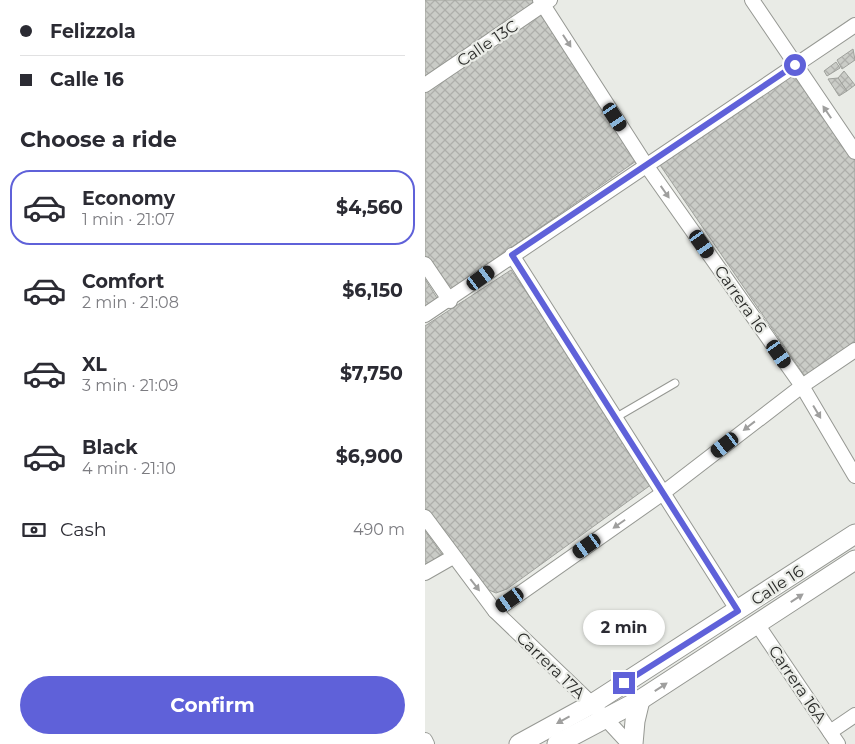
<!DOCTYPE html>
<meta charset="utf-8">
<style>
:root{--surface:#fff;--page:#f7f7f7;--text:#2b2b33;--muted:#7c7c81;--line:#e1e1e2;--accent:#5f61d9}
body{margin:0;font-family:Montserrat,sans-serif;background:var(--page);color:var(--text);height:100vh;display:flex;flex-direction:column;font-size:19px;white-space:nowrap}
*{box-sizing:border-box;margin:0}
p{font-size:16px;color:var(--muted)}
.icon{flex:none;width:28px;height:28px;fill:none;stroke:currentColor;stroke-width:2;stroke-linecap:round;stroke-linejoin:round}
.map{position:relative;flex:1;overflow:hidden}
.sheet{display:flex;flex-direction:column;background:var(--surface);width:425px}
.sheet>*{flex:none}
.banner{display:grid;align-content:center;height:110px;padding:0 20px;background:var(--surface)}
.end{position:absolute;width:22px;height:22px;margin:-11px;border:6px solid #5f61d9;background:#fff;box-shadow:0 0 0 2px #fff}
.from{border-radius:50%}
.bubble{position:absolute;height:35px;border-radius:18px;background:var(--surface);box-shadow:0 1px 4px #0004;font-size:16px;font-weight:700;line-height:35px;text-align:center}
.car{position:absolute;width:15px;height:30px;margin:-15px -8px;border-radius:6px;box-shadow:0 0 4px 1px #0007;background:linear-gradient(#222 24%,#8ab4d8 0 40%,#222 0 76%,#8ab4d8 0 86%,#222 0)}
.banner b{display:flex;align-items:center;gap:18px;height:48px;font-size:19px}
.banner b+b{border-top:1px solid var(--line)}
.banner i{width:12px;height:12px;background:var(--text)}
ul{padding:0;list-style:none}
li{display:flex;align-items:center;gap:15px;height:75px;margin:0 10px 8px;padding:0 10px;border:2px solid transparent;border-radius:20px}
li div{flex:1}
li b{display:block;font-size:19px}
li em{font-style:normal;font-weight:700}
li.current{border-color:var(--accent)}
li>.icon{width:45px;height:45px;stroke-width:1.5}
h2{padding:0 20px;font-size:22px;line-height:60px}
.pay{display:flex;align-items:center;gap:12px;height:55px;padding:0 20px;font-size:19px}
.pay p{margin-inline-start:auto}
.button{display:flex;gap:10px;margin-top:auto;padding:10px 20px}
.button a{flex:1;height:58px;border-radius:30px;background:var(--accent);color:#fff;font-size:20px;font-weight:700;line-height:58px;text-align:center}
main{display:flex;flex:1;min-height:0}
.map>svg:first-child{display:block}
</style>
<main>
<section class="sheet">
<div class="banner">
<b><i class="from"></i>Felizzola</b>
<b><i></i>Calle 16</b>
</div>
<h2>Choose a ride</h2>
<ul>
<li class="current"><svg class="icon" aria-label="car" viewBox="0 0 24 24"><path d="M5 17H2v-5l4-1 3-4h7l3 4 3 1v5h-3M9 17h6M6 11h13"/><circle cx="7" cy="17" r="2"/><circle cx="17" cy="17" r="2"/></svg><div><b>Economy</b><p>1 min · 21:07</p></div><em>$4,560</em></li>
<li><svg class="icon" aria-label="car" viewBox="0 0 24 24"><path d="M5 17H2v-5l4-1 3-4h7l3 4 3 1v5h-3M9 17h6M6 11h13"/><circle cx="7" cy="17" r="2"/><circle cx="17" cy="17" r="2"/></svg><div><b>Comfort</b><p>2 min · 21:08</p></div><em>$6,150</em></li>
<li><svg class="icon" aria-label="car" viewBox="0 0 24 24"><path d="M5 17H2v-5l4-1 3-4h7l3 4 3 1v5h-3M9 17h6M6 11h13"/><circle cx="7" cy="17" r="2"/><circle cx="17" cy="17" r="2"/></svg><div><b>XL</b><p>3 min · 21:09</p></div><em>$7,750</em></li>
<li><svg class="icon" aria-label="car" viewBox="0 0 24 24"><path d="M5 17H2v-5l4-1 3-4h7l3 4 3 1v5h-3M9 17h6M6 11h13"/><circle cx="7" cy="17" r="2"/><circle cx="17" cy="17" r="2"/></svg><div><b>Black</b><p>4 min · 21:10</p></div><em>$6,900</em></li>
</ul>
<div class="pay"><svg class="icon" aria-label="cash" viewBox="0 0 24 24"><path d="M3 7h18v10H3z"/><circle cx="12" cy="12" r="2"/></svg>Cash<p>490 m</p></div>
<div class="button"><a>Confirm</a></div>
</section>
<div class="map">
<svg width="430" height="744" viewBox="0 0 430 744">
<defs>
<pattern id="building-cross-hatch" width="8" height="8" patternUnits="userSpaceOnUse" patternTransform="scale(1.25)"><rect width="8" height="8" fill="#caccc7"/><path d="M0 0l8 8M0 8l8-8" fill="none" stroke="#aeafab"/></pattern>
</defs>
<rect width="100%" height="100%" fill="#e9ebe6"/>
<!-- building -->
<g fill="url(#building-cross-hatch)" stroke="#9fa19c">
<path d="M0,0h113l-113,77z"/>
<path d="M117,12l97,147 -189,131 -25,-31v-168z"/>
<path d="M428,49l2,11 -13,9 -5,-9z"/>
<path d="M411,62l4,6 -13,8 -3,-5z"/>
<path d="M419,71l11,14 -8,6 -9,-13z"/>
<path d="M368,73l62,85v185l-48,33 -3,-1 -144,-210 2,-3z"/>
<path d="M413,78l9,13 -8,5 -11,-17z"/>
<path d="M86,270l137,197 4,17 -145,105 -11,4 -7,-3 -27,-28 -37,-48v-188z"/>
<path d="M0,279l12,19 -12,11z"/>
<path d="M0,531l19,26 -19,8z"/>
</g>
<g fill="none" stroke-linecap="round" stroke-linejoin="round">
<!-- lane casing -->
<g stroke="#969893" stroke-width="9">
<path id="lane" d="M190,418l60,-35"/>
</g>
<!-- street casing -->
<g stroke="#969893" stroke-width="16">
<g id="street">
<path d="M115,0l106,165 156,221 53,90"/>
<path d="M327,0l103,152"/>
<path d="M0,85l125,-85"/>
<path d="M87,255l226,356"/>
<path d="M0,264l25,37"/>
<path d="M0,315l430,-290"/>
<path d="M0,517l70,94 97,93 37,40"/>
<path d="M0,573l28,-16"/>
<path d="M70,611l168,-118 139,-107 53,-36"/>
<path d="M332,624l81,120"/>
<path d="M405,732l25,-17"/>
<path d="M0,740l2,4"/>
</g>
</g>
<!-- secondary casing -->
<g stroke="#969893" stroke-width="21">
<g id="secondary">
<path d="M94,744l73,-40 263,-170"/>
<path d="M132,744l83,-44 215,-140"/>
<path d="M208,744l2,-23 5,-21"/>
</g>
</g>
<!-- lane -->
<use href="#lane" stroke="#fff" stroke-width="7"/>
<!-- street -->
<use href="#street" stroke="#fff" stroke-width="14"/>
<!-- secondary -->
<use href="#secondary" stroke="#fff" stroke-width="19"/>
</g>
<!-- one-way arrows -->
<defs><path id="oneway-solid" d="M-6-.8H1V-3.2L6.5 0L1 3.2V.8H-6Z" transform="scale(1.25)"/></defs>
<g fill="#9f9f9e">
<use href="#oneway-solid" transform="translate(142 41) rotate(57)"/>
<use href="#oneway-solid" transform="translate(402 112) rotate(-124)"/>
<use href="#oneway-solid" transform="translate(240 192) rotate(55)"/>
<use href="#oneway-solid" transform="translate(392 412) rotate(59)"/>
<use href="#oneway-solid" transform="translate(324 426) rotate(142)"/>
<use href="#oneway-solid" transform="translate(194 524) rotate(145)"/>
<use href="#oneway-solid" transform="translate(50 585) rotate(52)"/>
<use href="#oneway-solid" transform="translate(372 598) rotate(-33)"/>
<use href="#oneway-solid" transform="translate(236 687) rotate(-33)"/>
<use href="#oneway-solid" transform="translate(138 720) rotate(151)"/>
</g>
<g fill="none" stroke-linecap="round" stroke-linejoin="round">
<!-- route -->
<path stroke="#5f61d9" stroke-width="6" d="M199,683l114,-72 -226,-356 283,-190"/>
</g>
<g text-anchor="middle" stroke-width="4.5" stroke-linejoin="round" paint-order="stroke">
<!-- street labels -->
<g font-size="16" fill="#292a28" stroke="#e9ebe6">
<text transform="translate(62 43) rotate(-34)" y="6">Calle 13C</text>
<text transform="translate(316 299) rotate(55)" y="6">Carrera 16</text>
<text transform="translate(352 585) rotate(-33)" y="6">Calle 16</text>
<text transform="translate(126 665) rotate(44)" y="6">Carrera 17A</text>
<text transform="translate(373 684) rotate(56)" y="6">Carrera 16A</text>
</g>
</g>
</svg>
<i class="end from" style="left:370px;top:65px"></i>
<i class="end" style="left:199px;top:683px"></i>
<div class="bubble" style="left:158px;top:610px;width:82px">2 min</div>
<i class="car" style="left:190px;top:117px;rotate:147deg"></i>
<i class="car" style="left:277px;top:244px;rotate:145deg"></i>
<i class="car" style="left:56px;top:278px;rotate:54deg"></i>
<i class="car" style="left:354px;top:354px;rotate:145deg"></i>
<i class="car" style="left:300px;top:445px;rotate:232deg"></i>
<i class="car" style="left:162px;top:546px;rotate:235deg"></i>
<i class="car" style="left:85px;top:600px;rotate:235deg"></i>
</div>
</main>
